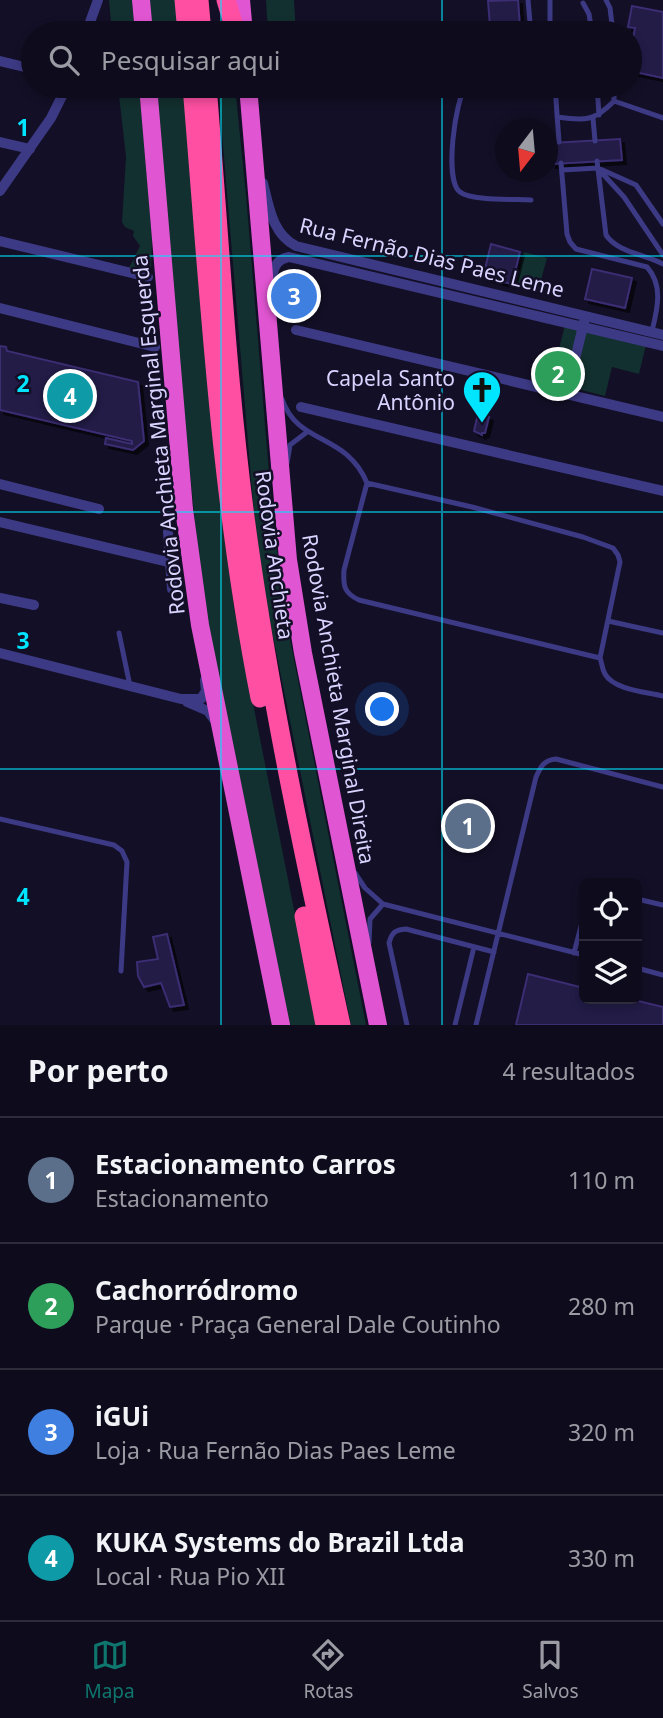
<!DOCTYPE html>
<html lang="pt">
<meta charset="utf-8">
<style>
:root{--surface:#0e0b1c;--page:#1c1929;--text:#f1f3f6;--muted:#9b9ba3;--line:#2e2b3b;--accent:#0f766e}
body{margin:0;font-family:"Noto Sans",sans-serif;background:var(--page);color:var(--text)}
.controls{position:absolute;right:21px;bottom:21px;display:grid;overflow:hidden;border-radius:10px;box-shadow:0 4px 10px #0003}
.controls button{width:63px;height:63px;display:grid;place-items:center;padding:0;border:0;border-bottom:2px solid var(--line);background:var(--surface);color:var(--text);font:35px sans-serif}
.compass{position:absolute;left:495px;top:119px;width:63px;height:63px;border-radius:50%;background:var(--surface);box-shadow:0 4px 10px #0003;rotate:196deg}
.you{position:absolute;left:383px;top:710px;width:24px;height:24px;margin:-18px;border:5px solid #fff;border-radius:50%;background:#1a73e8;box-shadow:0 0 0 10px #1a73e833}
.badge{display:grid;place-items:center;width:46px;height:46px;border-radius:50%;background:var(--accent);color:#fff;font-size:23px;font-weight:700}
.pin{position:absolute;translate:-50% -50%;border:4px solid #fff;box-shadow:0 2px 7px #0006}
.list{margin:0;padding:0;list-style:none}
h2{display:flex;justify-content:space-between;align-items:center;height:91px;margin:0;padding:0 28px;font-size:30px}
h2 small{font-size:23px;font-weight:400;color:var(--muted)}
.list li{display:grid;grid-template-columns:46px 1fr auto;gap:21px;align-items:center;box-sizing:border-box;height:126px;padding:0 28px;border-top:2px solid var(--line)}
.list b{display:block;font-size:26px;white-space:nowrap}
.list p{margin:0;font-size:23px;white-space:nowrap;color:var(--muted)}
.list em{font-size:23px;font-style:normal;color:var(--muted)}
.icon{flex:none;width:38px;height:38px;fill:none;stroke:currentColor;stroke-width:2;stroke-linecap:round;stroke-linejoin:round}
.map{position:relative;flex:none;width:663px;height:1025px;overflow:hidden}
.search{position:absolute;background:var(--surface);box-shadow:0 4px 10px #0003;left:21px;right:21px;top:21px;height:77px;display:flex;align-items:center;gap:18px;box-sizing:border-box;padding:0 24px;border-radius:38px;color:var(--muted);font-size:26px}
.sheet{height:595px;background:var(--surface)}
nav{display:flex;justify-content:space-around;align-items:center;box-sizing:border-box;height:98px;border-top:2px solid var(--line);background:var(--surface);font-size:19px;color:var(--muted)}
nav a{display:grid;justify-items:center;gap:4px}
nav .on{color:var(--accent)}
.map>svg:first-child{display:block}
.green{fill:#12302f}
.building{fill:#241b47;stroke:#3b2d73;stroke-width:2;filter:url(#shadow)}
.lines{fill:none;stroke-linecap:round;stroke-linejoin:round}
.service{stroke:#3d3a85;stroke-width:5}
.minor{stroke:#3d3a85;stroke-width:10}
.trunk{stroke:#e055d1;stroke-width:18}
.motorway{stroke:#ff4fa3;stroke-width:19}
.grid{fill:none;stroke:#00e5ff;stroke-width:2;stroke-opacity:0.55}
.labels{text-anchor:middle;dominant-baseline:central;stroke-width:5;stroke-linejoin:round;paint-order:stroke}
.street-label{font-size:21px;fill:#d9d4ff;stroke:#130f26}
.poi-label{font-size:21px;fill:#d9d4ff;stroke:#130f26;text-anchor:end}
.grid-label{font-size:23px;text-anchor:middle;font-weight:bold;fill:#00e5ff;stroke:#130f26;stroke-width:5;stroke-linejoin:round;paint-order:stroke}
</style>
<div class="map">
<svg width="663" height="1025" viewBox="0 0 663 1025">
<defs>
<filter id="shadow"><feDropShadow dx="4" dy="4" stdDeviation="0" flood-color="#0009"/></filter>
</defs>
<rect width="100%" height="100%" fill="#130f26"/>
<path class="green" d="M109,0H132L135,33H112Z
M149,0H177L179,33H152Z
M266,0H294L296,33H268Z
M118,86H139L152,238L151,273L129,268L140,246L133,236L134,231L125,227L122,222L126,157Z
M156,86H183L214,439L234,608L317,1025H288L202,593L180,372Z
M218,86H235L246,195L273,521L289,634L366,1025H351L267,606L255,525Z
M524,252L547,258L538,291L516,285Z
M565,325L646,345L639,374L612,367L605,396L542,380L547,358L556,360Z"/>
<path class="building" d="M518,0L520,28L525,27V33H485V27L490,26L488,1Z
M632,6L663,12V78L635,72L637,61L630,59V55L635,28L628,27Z
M620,139L622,160L552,164V143Z
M491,244L520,252L512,284L483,277Z
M592,269L632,278L625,308L585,299Z
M0,346L6,347L7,351L138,382L144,441L133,450L105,444L106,438L132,444V441L0,410Z
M478,414L489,417L485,433H482V435L474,431Z
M167,934L184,1005L170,1007L161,983L144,987L138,976L137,962L158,959L153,937Z
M528,974L584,988V999H630L663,1007V1025H516Z"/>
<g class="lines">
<path class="service" d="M528,0L531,33
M550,0V33
M606,0L610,8L613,33
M583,3L589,14L592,33
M466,86C455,100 444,181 460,192C471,201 515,199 531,200
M555,86L559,142
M597,86L599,115
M614,86V101
M557,117C585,121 595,121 614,101L663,118
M593,118L595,141
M597,161L606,235C618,253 645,254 663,264
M561,163L567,234L570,242L576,249L647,267C663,285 658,307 652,331
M562,170L598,168L636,185L663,224
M602,173L624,197L663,255
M282,399C298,446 346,432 367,483L344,570C343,586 344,593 359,600L600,658
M287,463L290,445L307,432
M367,483L472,507L583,537L613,548L618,555L620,562L600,658C602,663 602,669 605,674C614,690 647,692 663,696
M608,621L663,633
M119,633L130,686
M0,819L114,845L122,851L127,862L121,971
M355,873L365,888L383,904L584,955
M637,899L663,905
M369,943L370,919L383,904
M574,953L584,915
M637,968L663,975
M407,1025L389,943C392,932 395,930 406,929L494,952
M455,1025L474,947
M476,1025L536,777C541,766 544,760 556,759L663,787"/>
<path class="minor" d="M86,33L98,0
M0,61L33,69
M0,142L30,149
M263,183C269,206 272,234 296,246L663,335
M0,191L51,118L67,86
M0,241L148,277
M271,291C273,276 271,260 289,257L663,346
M0,308L155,347
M296,330L663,417
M567,392L584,322
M301,407L663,491
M0,484L99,509
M0,522L168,562
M168,532L172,589
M0,598L34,605
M0,653L181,699H201L206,691L205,680
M187,702L208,711L216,722"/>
<path class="trunk" d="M141,0L144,33
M241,0L244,33
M148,86L184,509L200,625L281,1025
M248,86L288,560L303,653L378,1025"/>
<path class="motorway" d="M184,0L187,33
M199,0L202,33
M226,0L236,33
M192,86C209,290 220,496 260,698
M207,86C220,239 227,393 249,546C272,707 306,866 341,1025
M304,916L325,1025"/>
</g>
<path class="grid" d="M221,0V33M442,0V33M221,86V1025M442,86V1025M0,256H663M0,512H663M0,769H663"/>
<defs>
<g id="church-pin" transform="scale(2.0125)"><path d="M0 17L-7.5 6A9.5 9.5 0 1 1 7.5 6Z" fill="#00e5ff" stroke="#130f26"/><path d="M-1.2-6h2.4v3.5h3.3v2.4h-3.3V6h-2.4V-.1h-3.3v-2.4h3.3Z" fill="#111"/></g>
</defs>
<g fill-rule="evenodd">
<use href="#church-pin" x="482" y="390"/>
</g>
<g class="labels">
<g class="street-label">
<text transform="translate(432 257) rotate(14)">Rua Fernão Dias Paes Leme</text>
<text transform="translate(158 435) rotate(-96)">Rodovia Anchieta Marginal Esquerda</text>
<text transform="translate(275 555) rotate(82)">Rodovia Anchieta</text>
<text transform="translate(339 699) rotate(80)">Rodovia Anchieta Marginal Direita</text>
</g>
<g class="poi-label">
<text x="455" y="378">Capela Santo<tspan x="455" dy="24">Antônio</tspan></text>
</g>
</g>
<g class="grid-label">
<text x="23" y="136">1</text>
<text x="23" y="392">2</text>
<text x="23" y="649">3</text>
<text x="23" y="905">4</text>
</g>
</svg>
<div class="controls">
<button><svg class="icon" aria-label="locate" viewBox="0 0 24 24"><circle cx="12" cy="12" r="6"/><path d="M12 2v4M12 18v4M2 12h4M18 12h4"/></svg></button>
<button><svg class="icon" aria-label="layers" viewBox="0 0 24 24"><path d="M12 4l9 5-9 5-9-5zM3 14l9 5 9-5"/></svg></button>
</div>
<svg class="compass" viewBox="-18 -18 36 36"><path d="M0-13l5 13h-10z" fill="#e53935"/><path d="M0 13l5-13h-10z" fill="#9b9ba3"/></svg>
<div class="you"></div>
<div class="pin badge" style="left:468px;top:826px;background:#5c6f8a">1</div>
<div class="pin badge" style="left:558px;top:374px;background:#2e9e5b">2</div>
<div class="pin badge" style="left:294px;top:296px;background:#3f7fe0">3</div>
<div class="pin badge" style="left:70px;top:396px;background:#0f9aa8">4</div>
<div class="search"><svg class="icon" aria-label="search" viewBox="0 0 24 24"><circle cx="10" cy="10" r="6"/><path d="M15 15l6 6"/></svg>Pesquisar aqui</div>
</div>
<section class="sheet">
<h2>Por perto<small>4 resultados</small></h2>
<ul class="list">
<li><span class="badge" style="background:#5c6f8a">1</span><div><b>Estacionamento Carros</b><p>Estacionamento</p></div><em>110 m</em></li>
<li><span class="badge" style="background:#2e9e5b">2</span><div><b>Cachorródromo</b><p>Parque · Praça General Dale Coutinho</p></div><em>280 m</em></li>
<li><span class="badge" style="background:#3f7fe0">3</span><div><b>iGUi</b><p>Loja · Rua Fernão Dias Paes Leme</p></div><em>320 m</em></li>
<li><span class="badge" style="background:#0f9aa8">4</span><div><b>KUKA Systems do Brazil Ltda</b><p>Local · Rua Pio XII</p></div><em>330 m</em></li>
</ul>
</section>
<nav>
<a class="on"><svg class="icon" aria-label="map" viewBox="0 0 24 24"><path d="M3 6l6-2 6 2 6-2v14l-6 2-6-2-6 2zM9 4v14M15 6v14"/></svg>Mapa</a>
<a><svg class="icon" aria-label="directions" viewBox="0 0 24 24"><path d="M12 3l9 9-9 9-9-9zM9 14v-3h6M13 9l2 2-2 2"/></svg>Rotas</a>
<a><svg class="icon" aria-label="saved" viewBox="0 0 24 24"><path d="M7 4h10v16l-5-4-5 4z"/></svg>Salvos</a>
</nav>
